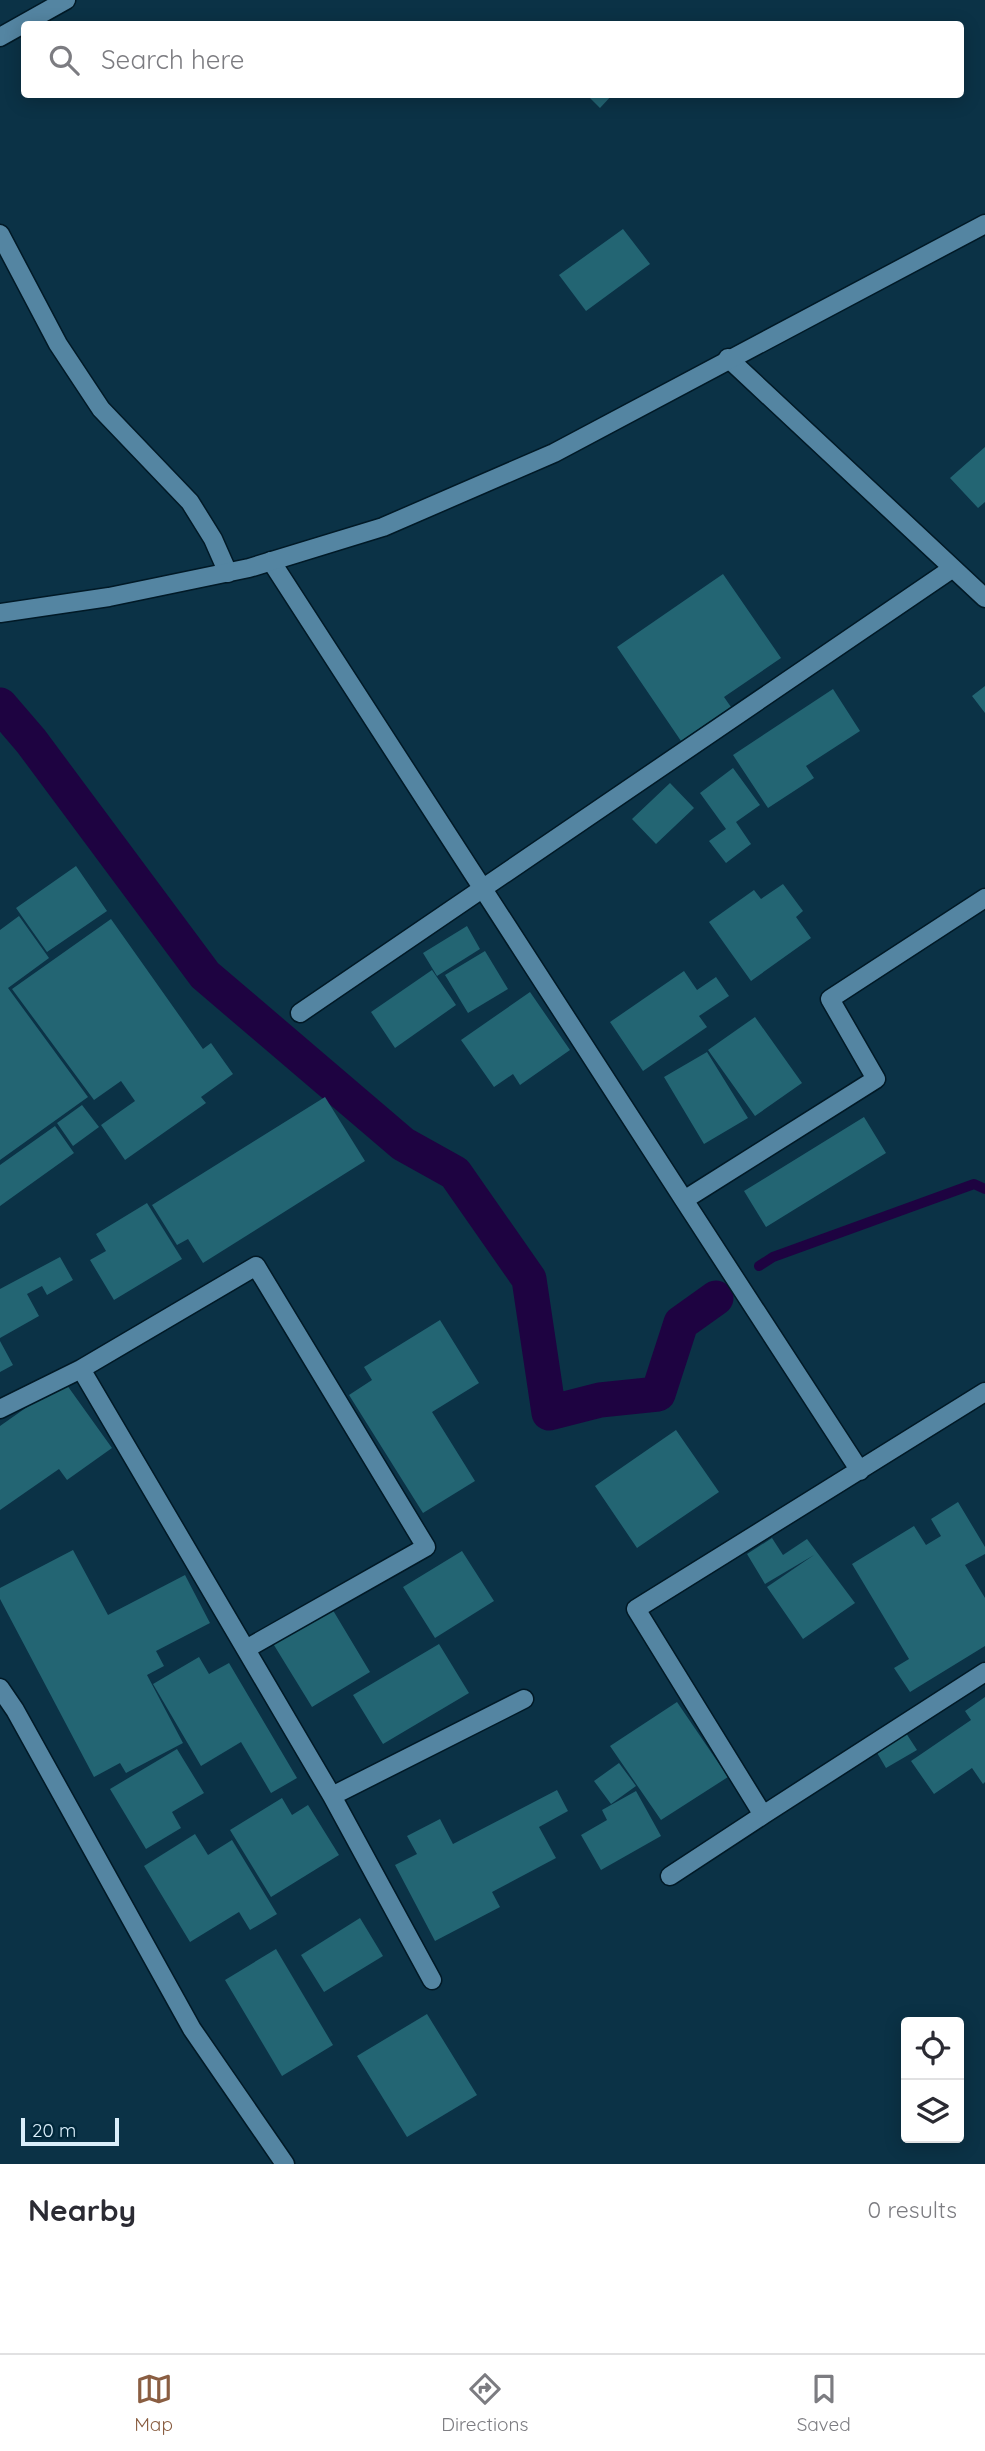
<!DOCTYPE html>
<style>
:root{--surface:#fff;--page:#f7f7f7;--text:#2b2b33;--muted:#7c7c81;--line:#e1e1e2;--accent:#8a5e42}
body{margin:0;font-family:Quicksand,sans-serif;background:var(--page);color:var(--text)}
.controls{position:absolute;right:21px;bottom:21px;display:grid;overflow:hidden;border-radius:7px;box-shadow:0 4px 18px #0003}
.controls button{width:63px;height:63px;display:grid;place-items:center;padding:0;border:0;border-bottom:2px solid var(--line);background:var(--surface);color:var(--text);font:35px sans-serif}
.scale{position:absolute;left:21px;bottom:18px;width:98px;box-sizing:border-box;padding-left:7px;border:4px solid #dbeffb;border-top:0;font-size:19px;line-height:24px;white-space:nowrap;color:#dbeffb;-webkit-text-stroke:5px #01283b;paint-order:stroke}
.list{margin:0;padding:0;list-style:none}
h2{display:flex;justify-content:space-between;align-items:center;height:91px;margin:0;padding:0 28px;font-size:30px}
h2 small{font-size:23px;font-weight:400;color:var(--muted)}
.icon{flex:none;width:38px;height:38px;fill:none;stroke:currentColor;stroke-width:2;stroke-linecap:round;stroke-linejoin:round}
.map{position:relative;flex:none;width:985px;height:2164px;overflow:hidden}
.search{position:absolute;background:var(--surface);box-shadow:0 4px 18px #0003;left:21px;right:21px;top:21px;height:77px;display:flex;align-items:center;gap:18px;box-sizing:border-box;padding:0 24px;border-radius:7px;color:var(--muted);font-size:26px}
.sheet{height:189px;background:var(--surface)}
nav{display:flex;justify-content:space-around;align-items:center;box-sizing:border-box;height:98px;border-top:2px solid var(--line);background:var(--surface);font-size:19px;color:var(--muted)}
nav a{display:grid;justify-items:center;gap:4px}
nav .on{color:var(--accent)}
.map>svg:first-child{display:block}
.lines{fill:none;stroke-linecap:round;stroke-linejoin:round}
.stream{stroke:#1e0341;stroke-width:10}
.canal{stroke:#1e0341;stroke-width:35}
.building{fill:#236573}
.minor-casing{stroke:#011926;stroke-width:21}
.secondary-casing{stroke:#011926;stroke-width:21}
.minor{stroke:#5485a2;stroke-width:18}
.secondary{stroke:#5485a2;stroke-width:18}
</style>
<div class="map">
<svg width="985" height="2164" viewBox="0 0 985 2164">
<rect width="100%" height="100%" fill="#0b3246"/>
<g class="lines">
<path class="stream" d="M759,1266L773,1257L974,1184L985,1189"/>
<path class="canal" d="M0,705L31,741L205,975L403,1144L455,1173L529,1279L549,1413L600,1400L658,1394L681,1323L716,1298"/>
</g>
<path class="building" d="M586,94H613L600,108Z
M623,229L650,264L586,311L559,275Z
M985,447V502L978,508L950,478Z
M723,574L781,658L724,697L731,707L681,741L617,647Z
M985,686V713L972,696Z
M833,689L860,731L806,766L814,778L768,808L733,755Z
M733,768L760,805L736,822L751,844L726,863L709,841L726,829L700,793Z
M670,783L694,808L656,844L632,819Z
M76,866L107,911L47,952L16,908Z
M783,884L803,911L796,917L811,938L751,981L709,922L754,890L761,899Z
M19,916L49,958L8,988L88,1097L0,1160V930Z
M111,919L203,1049L211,1043L233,1074L201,1097L206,1103L125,1160L101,1125L135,1101L121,1081L94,1100L12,989Z
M467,926L480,949L437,976L423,953Z
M485,951L508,989L468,1013L445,975Z
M432,970L456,1005L395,1048L371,1012Z
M684,971L697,990L716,977L729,996L699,1016L707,1027L643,1071L610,1022Z
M530,992L570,1050L520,1085L513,1074L494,1087L461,1040Z
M755,1017L802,1083L755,1116L708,1050Z
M707,1052L748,1118L704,1144L664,1077Z
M325,1097L365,1161L203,1263L188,1239L177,1245L152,1205Z
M82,1105L99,1127L73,1146L57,1123Z
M864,1117L886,1153L766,1227L744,1191Z
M55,1126L74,1153L0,1206V1165Z
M147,1203L182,1259L114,1300L90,1260L106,1251L96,1234Z
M60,1257L73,1280L47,1295L42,1286L27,1294L39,1316L0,1338V1289Z
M440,1320L479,1383L432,1412L475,1481L423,1513L349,1395L372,1380L364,1367Z
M0,1341L13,1365L0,1372Z
M64,1381L112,1448L67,1480L59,1469L0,1510V1426Z
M676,1430L719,1492L637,1548L595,1486Z
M958,1502L985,1547V1554L965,1565L985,1598V1646L910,1692L894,1668L909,1659L852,1564L914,1526L926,1545L941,1536L931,1519Z
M772,1538L783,1555L807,1539L855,1603L803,1639L767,1587L814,1555L765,1584L747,1554Z
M73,1550L108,1615L185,1575L210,1623L156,1651L164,1666L147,1675L183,1743L126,1773L120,1763L94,1777L0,1599V1588Z
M462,1551L494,1601L435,1638L403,1587Z
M328,1602L370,1672L312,1707L269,1637Z
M439,1644L469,1693L383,1744L353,1695Z
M199,1657L209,1674L229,1663L297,1778L271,1793L241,1742L201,1766L153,1684Z
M985,1697V1782L983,1784L972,1768L934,1794L911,1761L971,1720L965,1711Z
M677,1702L728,1777L661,1820L610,1746Z
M906,1733L917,1750L886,1768L876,1751Z
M177,1749L204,1793L172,1812L181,1828L146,1849L110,1789Z
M619,1763L636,1786L611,1804L594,1781Z
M557,1790L568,1811L539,1827L556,1858L492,1892L500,1907L435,1941L395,1865L417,1854L407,1836L440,1819L453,1844Z
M636,1791L661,1836L601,1870L581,1835L607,1820L602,1810Z
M282,1798L292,1815L308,1805L339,1855L271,1897L230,1830Z
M195,1834L208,1855L232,1840L277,1914L250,1930L239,1912L190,1942L144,1866Z
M360,1918L383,1956L324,1992L301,1955Z
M276,1949L333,2045L282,2076L225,1980Z
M427,2014L477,2095L407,2137L357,2056Z"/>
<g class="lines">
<g class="minor-casing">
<path id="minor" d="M0,37L66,0
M0,234L58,344L101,409L190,502L213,539L228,573
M728,358L985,598
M271,561L684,1200L876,1079L830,999L985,898
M300,1013L953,568
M684,1200L860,1471
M81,1369L256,1266L426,1547L246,1649
M985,1392L636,1609L763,1815L985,1672
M0,1409L81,1369L332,1796L432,1980
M0,1688L15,1710L192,2029L285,2164
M332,1796L524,1699
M670,1876L763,1815"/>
</g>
<g class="secondary-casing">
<path id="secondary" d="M0,613L109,597L249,568L383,527L554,453L985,224"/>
</g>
<use href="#minor" class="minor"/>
<use href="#secondary" class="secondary"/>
</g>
</svg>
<div class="controls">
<button><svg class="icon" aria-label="locate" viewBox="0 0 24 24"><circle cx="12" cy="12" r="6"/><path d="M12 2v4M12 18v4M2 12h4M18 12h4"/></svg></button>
<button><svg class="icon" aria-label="layers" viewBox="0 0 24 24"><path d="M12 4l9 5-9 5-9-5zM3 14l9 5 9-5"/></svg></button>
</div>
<div class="scale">20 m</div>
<div class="search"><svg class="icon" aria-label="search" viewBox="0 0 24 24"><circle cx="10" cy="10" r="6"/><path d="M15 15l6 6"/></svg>Search here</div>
</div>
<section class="sheet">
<h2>Nearby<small>0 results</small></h2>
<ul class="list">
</ul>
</section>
<nav>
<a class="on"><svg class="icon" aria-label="map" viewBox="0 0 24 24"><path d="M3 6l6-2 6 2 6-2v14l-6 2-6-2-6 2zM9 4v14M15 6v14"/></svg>Map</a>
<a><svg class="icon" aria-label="directions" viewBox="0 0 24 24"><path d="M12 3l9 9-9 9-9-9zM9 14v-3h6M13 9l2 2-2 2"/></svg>Directions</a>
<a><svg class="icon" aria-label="saved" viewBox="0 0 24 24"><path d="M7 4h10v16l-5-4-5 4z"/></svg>Saved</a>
</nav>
